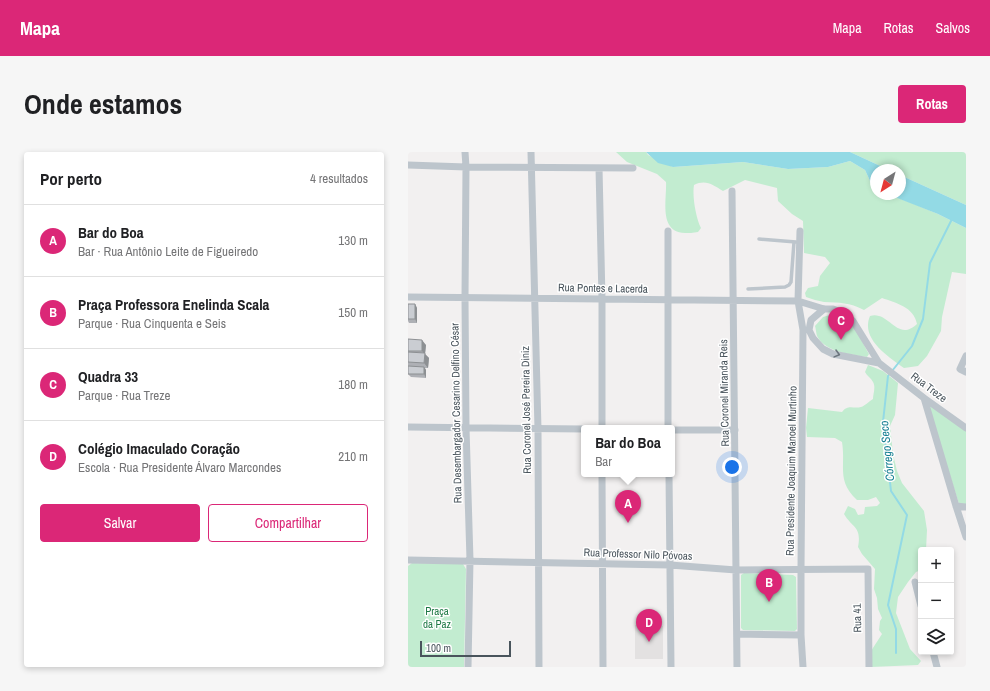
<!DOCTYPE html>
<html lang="pt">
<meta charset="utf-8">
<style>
:root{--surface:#fff;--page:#f6f6f6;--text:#202124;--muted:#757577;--line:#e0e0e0;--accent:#db2777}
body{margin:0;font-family:"Archivo Narrow",sans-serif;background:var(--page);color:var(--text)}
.controls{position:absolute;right:12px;bottom:12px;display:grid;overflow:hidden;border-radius:4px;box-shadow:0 2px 6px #0003}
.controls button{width:36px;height:36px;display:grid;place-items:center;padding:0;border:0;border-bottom:1px solid var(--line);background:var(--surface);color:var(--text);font:20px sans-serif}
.compass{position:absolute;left:462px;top:12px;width:36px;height:36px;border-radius:50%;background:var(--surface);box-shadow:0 2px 6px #0003;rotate:216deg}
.scale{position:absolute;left:12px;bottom:10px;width:91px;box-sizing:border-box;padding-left:4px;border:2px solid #49545c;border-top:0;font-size:11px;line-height:14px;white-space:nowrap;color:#49545c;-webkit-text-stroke:3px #fff;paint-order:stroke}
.you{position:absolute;left:324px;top:315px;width:14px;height:14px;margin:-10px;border:3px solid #fff;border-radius:50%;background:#1a73e8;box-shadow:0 0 0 6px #1a73e833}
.badge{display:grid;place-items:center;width:26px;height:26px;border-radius:50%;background:var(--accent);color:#fff;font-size:13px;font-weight:700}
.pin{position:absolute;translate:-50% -33px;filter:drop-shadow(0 1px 2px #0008)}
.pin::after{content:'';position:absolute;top:21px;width:14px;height:12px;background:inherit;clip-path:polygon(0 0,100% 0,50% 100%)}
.popup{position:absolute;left:173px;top:273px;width:94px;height:52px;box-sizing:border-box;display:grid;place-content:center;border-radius:4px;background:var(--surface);filter:drop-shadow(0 1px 3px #0005);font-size:13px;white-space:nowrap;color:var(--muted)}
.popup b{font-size:15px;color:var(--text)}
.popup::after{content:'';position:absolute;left:50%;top:100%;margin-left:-8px;border:8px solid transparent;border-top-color:var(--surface)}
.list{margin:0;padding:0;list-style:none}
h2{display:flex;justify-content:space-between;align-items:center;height:52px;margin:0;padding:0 16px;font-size:17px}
h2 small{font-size:13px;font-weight:400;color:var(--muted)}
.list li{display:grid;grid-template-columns:26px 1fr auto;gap:12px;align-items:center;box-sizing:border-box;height:72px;padding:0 16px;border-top:1px solid var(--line)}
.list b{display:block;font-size:15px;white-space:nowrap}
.list p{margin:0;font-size:13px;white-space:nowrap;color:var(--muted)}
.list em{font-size:13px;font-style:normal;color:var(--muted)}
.actions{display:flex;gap:8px;padding:12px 16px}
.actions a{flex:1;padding:9px 0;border:1px solid var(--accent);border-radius:4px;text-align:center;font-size:14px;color:var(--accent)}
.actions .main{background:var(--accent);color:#fff}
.icon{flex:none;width:22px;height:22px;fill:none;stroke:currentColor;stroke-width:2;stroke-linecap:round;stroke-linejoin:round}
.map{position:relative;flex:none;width:558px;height:515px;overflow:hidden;border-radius:4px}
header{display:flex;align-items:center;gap:24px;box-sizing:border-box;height:56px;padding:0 20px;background:var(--accent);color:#fff}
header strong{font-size:19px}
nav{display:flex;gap:22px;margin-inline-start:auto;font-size:14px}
.intro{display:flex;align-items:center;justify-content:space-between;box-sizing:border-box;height:96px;padding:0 24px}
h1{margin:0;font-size:28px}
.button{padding:10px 18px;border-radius:4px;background:var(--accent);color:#fff;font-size:14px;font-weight:700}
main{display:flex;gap:24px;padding:0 24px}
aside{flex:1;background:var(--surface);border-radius:4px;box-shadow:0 2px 6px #0003}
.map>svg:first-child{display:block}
.education{fill:#e3e1e1}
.green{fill:#c2ecd0}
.water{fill:#93dae5}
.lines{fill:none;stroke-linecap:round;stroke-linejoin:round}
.stream{stroke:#93dae5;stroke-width:2}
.service{stroke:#bdc5cc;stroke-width:3.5}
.minor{stroke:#bdc5cc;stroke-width:7}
.wall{fill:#aeb0b5}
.shaded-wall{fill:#8d9093}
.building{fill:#cacdd2;stroke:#8d9093}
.oneway{stroke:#6c767e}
.labels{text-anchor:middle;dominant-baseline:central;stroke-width:3;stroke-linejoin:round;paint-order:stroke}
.street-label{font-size:11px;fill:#49545c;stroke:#fff}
.park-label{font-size:11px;fill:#1f7946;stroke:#fff}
.water-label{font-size:12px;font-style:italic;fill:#178193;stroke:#fff}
</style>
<header>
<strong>Mapa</strong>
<nav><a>Mapa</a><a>Rotas</a><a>Salvos</a></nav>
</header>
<div class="intro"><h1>Onde estamos</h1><a class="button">Rotas</a></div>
<main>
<aside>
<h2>Por perto<small>4 resultados</small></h2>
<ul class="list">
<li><span class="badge">A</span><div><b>Bar do Boa</b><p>Bar · Rua Antônio Leite de Figueiredo</p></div><em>130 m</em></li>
<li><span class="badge">B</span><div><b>Praça Professora Enelinda Scala</b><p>Parque · Rua Cinquenta e Seis</p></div><em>150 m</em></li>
<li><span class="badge">C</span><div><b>Quadra 33</b><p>Parque · Rua Treze</p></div><em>180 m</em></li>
<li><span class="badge">D</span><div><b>Colégio Imaculado Coração</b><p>Escola · Rua Presidente Álvaro Marcondes</p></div><em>210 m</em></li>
</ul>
<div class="actions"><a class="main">Salvar</a><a>Compartilhar</a></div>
</aside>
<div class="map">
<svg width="558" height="515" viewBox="0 0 558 515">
<rect width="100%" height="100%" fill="#f2f0f0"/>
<path class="education" d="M227,473L255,474V507H227Z"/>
<path class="green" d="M208,0H238L240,3L265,15L335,10L380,17L420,15L442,9L457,18L463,31L468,34V42H479L501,50L530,62L558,76V122L544,120L534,165L533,179L519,204L510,214L496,216C481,205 452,187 462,164C481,158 489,191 509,172C506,155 488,151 474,146L456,158C441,150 432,151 416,150C410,149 404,147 398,145L397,141L400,136L410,134L412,124L422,111L417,105L396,101L395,69L384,62L370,49L369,36L337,28L315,39C305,33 298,27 286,33C284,44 288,66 293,76L290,80C285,81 281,81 277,81C250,80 259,47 258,30L249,22L219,10Z
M442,0H558V53L492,23V18H481Z
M422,163C447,168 449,181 461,202L459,205C443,202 418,201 409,184C408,181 408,177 407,174L415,165Z
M460,213L475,219L490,231L487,263L482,274L485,302L489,319L494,331L516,359L519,378L518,398H513V418L508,420L500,430L490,445L488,461L502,497L513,509L510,513L463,515V499L474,482L471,478L472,469L474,466L470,457L469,446L466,437L467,417L454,402L450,395C454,374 444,376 436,362L440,354L447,357L450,363L456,362L457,355L469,354L472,351L468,345L460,348H449C428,328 438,315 434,290L427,286L399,285L398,276L400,256L434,260C440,252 445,257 453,255C457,254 461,249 465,247C465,242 468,235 465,230C463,226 459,224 457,220Z
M522,252L558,278V352H551L521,257Z
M4,411L55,412L58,417L56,515H0V414Z
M336,421L385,423L388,425L389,477L387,479L335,478L333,476V423Z"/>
<path class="water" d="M238,0H442L481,18H468V34L463,31L457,18L442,9L420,15L380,17L335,10L265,15L250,11Z
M492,23L558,53V76L530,62L479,42H492Z"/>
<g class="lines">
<path class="stream" d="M488,501V477L480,453L499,363L483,339L475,270L480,224L504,194L515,167L522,111L544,67"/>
<path class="service" d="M351,87L388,90
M340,137L377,135L381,133L383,130L386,90"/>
<path class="minor" d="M57,0L58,15L57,146L58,276L62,408L60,515
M123,0L130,277L131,515
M0,13L58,15L225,16
M191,16L194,147V276
M324,39L329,515
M260,79V276
M392,79L390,149L395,178L393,417V483L395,515
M0,145L390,149L416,157H425L435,161L445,169L471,211
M401,178L405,186L415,197L425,202L471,211L516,246L558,276
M401,178L403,168L416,157
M558,204L552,217L558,220
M516,246L548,354L558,385
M0,275L176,277
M264,278H327
M194,322L195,515
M261,322L263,515
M548,354L558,355
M0,408L262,413L328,418L460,417L461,515
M507,430L513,454
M329,482L393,483
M525,500L529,515"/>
</g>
<path class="wall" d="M0,152H7L9,156V171H1L0,169Z
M0,187L18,193L17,202L21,206L20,216H17L18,218V226L3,225L0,222Z"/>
<path class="shaded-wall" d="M7,152L9,156V171L7,167Z
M14,188L18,193L17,202L21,206L20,216L16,211L17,204L14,199Z
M16,215L18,218V226L16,222Z"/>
<path class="building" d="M0,152H7V167H0Z
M0,187L14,188V199H0Z
M0,200L17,201L16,211L0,210Z
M0,214L16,215V222H0Z"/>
<defs><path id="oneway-chevron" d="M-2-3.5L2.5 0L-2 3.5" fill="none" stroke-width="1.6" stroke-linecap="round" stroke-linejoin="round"/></defs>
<use class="oneway" href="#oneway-chevron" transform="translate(429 202) rotate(15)"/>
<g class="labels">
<g class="street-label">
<text transform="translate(195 136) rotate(1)">Rua Pontes e Lacerda</text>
<text transform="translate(521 235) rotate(37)">Rua Treze</text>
<text transform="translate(316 241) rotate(-91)">Rua Coronel Miranda Reis</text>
<text transform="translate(118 258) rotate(-91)">Rua Coronel José Pereira Diniz</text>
<text transform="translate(48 261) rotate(-91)">Rua Desembargador Cesarino Delfino César</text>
<text transform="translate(383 319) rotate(-89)">Rua Presidente Joaquim Manoel Murtinho</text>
<text transform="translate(230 402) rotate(2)">Rua Professor Nilo Póvoas</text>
<text transform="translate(449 466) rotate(-91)">Rua 41</text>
</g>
<g class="park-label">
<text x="29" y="459">Praça<tspan x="29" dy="13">da Paz</tspan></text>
</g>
<g class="water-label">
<text transform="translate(479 299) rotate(-96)">Córrego Seco</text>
</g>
</g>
</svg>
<div class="controls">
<button>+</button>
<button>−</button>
<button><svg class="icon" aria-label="layers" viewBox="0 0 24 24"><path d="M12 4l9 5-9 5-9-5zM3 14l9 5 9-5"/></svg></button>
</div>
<svg class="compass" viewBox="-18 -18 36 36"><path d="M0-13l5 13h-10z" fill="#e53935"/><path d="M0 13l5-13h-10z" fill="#757577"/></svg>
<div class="scale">100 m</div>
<div class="you"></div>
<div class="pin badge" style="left:220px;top:371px">A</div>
<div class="popup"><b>Bar do Boa</b>Bar</div>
<div class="pin badge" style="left:361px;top:450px">B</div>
<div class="pin badge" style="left:433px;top:188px">C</div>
<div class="pin badge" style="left:241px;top:490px">D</div>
</div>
</main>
